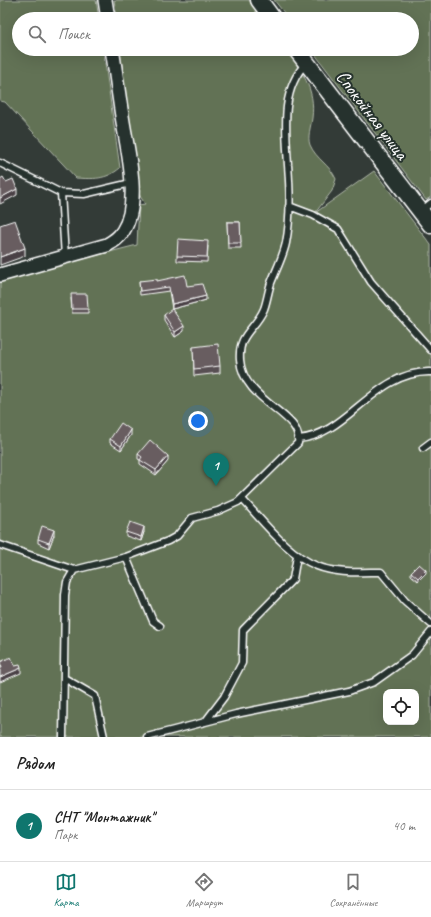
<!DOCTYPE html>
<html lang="ru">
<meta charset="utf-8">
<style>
:root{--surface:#fff;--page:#f2f2f2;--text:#222;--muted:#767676;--line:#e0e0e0;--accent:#0f766e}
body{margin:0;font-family:Caveat,sans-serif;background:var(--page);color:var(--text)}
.controls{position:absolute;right:12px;bottom:12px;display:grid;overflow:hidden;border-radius:8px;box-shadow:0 4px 16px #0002}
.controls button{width:36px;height:36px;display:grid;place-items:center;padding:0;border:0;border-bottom:1px solid var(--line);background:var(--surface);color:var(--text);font:20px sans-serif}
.you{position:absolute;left:198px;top:421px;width:14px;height:14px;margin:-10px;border:3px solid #fff;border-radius:50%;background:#1a73e8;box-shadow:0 0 0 6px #1a73e833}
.badge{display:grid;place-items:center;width:26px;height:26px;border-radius:50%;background:var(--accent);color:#fff;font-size:13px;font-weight:700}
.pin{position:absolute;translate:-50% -33px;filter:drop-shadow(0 1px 2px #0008)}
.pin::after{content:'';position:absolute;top:21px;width:14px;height:12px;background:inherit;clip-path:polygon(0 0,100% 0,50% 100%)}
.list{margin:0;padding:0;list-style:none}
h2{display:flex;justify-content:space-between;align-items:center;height:52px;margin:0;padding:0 16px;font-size:17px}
h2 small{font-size:13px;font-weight:400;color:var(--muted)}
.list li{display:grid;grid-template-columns:26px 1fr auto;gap:12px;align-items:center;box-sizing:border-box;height:72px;padding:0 16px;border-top:1px solid var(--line)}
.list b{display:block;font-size:15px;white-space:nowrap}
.list p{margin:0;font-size:13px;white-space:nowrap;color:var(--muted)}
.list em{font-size:13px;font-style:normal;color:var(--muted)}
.icon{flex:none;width:22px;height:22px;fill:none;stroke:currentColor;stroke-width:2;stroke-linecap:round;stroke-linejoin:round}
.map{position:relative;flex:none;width:431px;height:737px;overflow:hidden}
.search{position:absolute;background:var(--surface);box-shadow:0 4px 16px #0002;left:12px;right:12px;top:12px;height:44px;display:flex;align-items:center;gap:10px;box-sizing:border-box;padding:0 14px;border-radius:22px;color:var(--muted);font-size:15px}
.sheet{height:124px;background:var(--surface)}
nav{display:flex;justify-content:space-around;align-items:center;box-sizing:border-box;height:56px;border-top:1px solid var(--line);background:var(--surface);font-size:11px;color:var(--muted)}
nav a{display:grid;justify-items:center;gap:2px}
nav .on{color:var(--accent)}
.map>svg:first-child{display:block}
.green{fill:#627254;stroke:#b0b8aa;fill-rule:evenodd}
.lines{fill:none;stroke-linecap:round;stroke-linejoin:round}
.service-casing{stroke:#fff;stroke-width:9}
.minor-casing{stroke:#fff;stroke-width:16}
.tertiary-casing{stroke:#fff;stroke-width:19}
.service{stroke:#26332d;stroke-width:6}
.minor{stroke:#26332d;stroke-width:13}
.tertiary{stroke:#26332d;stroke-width:16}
.wall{fill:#595053;stroke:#fff}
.shaded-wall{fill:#484144;stroke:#fff}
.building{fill:#675d61;stroke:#fff}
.labels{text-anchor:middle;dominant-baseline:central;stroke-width:4;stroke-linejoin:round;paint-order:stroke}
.street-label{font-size:19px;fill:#fff;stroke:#26332d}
</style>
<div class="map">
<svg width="431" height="737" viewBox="0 0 431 737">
<rect width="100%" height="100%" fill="#333b37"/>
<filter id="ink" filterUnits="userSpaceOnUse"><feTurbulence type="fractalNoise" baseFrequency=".025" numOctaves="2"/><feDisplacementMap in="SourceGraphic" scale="8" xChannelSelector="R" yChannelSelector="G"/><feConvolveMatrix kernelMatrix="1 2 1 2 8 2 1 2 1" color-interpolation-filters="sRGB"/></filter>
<g filter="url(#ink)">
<path class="green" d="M0,0H96L99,19H19V49H103L120,168C106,180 93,179 76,178L5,102L0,101Z
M114,0H249L263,19H117Z
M274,0H431V197L426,200L311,49H412V19H289Z
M120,49H285C301,71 316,88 312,118C311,126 307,137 310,145C316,159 330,165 336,179L332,191L315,213L374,171L431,245V737H0V280L137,245L139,205L145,204L140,196L138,189ZM386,692H416V722H386Z"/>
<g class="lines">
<g class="service-casing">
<path id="service" d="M0,163L61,193L84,194L131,183
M61,193L65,257
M289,206L313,215L338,229L371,282L431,350
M421,211L431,203
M298,439C347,436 375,370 431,372
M423,448L431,442
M242,499C263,521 288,555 317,566C337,574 360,572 381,572L405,601L431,624
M0,545L74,570
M126,557L153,621L160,626
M64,678L95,696L104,737
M205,722L224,697L242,663L243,630L293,579L297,556
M63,737L65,595L67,582L74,570L126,557L168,541L177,536L192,518L218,511L238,502L298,443C304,414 243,402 240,360C238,333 255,330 264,309C267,301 268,292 271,283C276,270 283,257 286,243C291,218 290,190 288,165C286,130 280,91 306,63
M147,737L236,714L349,691L374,682L412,655L431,632"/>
</g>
<g class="minor-casing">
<path id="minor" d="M105,0L108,19
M0,275L107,245C114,241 119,238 123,231C141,203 128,153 123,122C119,98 116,73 112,49"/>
</g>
<g class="tertiary-casing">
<path id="tertiary" d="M259,0L273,19
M296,49L431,225"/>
</g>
<use href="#service" class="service"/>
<use href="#minor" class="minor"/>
<use href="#tertiary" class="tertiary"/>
</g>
<path class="wall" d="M227,222H240L241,248H228Z
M208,246L207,262L177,261V256Z
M139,281L187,286L206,300L172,309L169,291L140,295Z
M71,298L88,309V313H72Z
M164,315L184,331L175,337L164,320Z
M193,347L220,366V373L194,376Z
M131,435L121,450L110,443V439Z
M138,454L168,461L156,475L140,464V460L138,459Z
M126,532H144L141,541L126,536Z
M54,535L49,548L38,543V539Z
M411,572L426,573L418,581L411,575Z"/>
<path class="shaded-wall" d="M17,189V195L0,204V198Z
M25,248V256L0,265V257Z
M206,296V300L172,309V304Z
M184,326V331L175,337V332Z
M131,430V435L121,450V446Z
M168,456V461L156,475V470Z
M144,527V532L141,541V537Z
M54,530V535L49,548V543Z
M426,570V573L418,581V578Z
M21,668V673L0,682V677Z"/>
<path class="building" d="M3,177L6,182L13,179L17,189L0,198V179Z
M15,220L25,248L0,257V225Z
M227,222H240L241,243H228Z
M178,239L208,241L207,257L177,256Z
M185,275L187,286L202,284L206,296L172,304L169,287L140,291L139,281L157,279V281Z
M71,294H87L88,309H72Z
M172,309L184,326L175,332L164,315Z
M218,344L220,366L194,369L193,347Z
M121,423L131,430L121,446L110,439Z
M150,440L168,456L156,470L140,460L142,457L138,454Z
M130,522L144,527L141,537L126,532Z
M42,526L54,530L49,543L38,539Z
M419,564L426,570L418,578L411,572Z
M11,657L15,666L20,665L21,668L0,677V668H2L0,662Z"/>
</g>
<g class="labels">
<g class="street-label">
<text transform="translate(372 115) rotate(53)">Спокойная улица</text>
</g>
</g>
</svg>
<div class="controls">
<button><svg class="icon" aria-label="locate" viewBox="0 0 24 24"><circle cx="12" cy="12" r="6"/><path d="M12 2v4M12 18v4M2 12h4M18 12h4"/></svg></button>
</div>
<div class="you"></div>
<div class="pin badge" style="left:216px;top:486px">1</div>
<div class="search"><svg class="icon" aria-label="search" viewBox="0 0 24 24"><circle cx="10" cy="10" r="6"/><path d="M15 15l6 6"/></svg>Поиск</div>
</div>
<section class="sheet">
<h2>Рядом<small></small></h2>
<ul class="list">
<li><span class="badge">1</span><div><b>СНТ &quot;Монтажник&quot;</b><p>Парк</p></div><em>40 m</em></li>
</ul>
</section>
<nav>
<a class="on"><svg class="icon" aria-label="map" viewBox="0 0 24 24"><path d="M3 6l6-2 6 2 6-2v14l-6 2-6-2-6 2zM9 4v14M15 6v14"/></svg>Карта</a>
<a><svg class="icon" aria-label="directions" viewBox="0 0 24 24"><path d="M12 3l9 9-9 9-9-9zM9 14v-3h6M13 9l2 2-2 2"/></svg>Маршрут</a>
<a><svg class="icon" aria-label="saved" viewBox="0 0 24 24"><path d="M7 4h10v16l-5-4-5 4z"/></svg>Сохранённые</a>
</nav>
